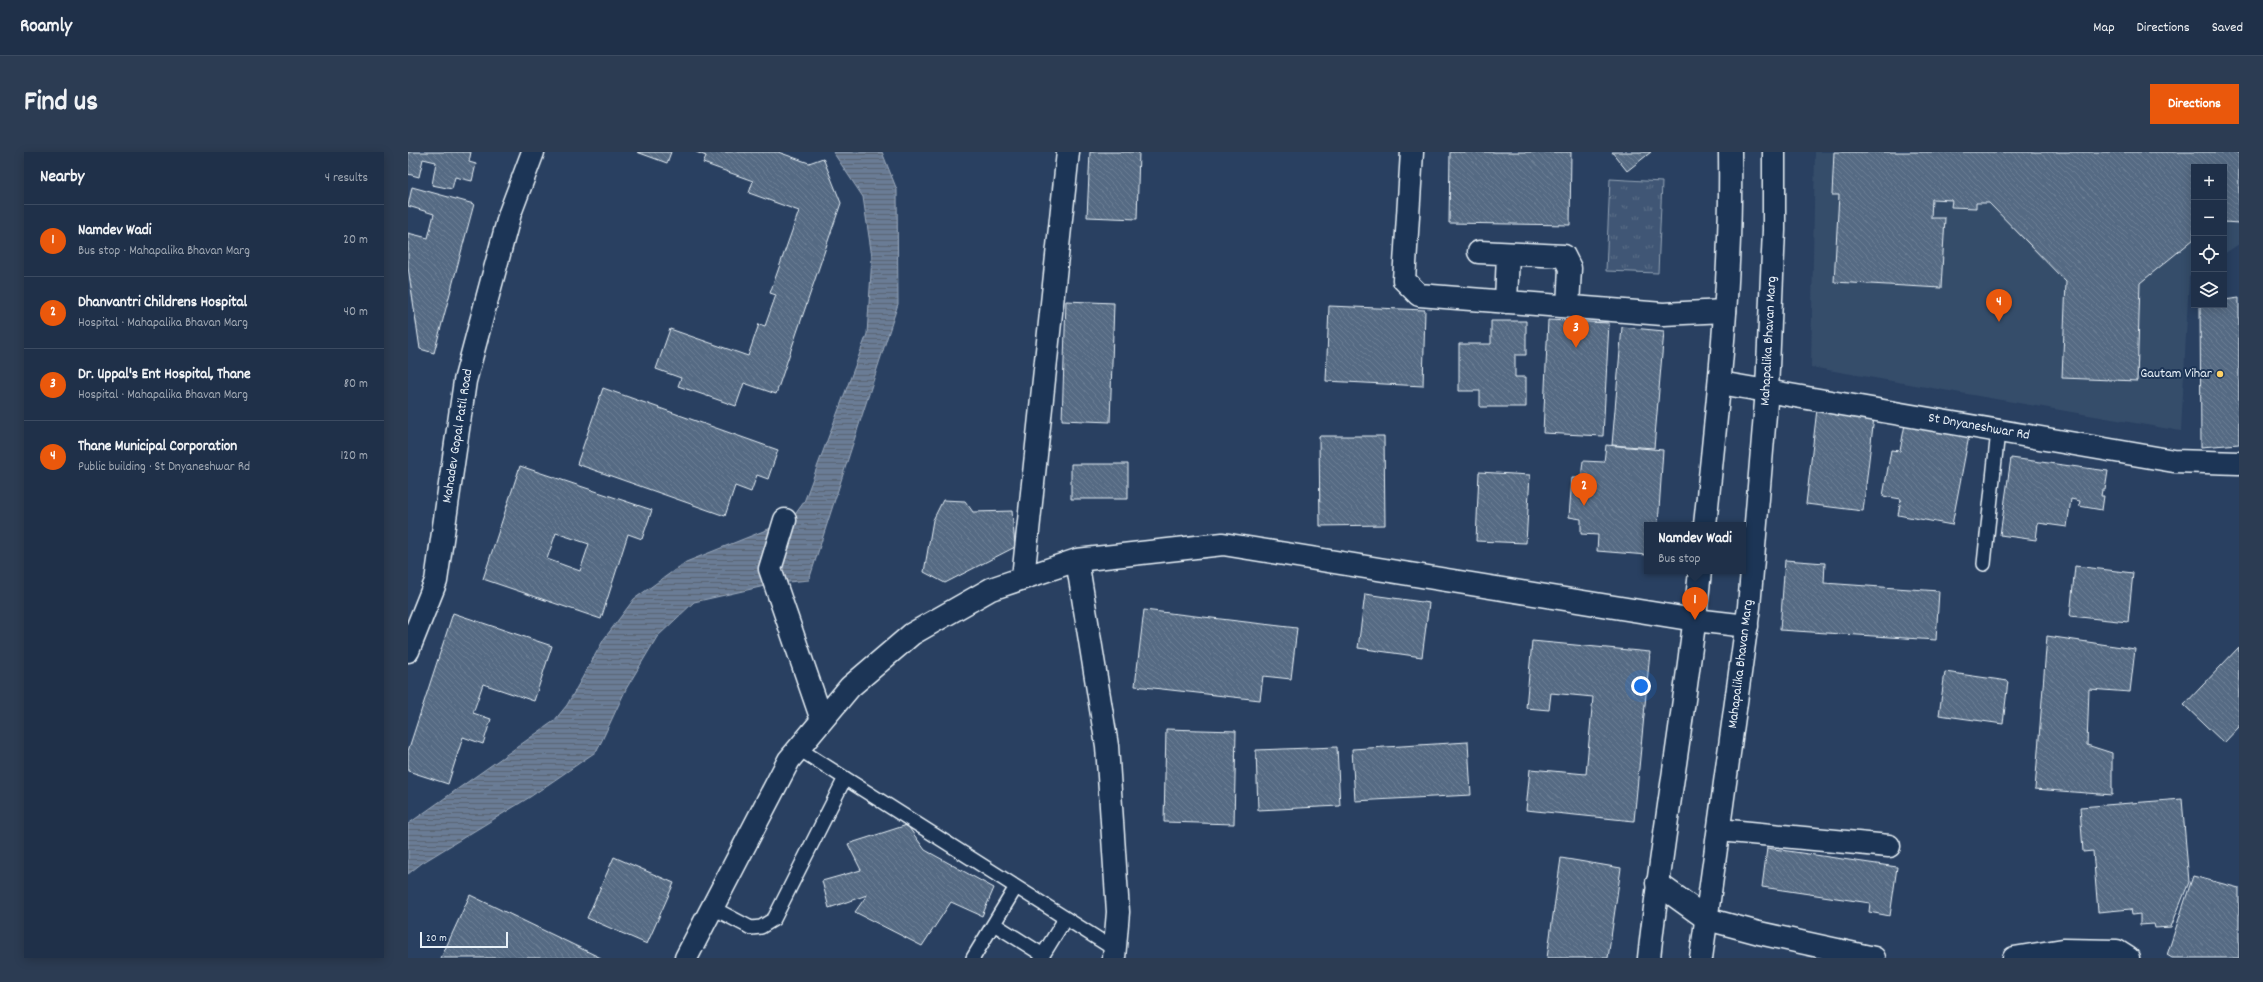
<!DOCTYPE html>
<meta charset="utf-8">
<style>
:root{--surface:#1f3049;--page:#2c3c53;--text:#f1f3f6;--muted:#a1a9b4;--line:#3c4b61;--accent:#ea580c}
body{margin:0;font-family:Dekko,sans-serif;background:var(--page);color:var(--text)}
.controls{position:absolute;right:12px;top:12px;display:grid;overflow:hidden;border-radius:0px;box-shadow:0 2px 10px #0003}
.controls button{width:36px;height:36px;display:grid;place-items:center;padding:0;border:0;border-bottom:1px solid var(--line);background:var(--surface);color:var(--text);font:20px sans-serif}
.scale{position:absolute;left:12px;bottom:10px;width:88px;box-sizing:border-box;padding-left:4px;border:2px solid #e8f1f8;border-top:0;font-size:11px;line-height:14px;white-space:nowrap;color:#e8f1f8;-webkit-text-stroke:3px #1d3557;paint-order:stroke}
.you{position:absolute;left:1233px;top:534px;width:14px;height:14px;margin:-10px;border:3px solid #fff;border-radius:50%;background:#1a73e8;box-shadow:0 0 0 6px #1a73e833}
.badge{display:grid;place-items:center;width:26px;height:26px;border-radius:50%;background:var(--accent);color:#fff;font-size:13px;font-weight:700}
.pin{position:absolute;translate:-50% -33px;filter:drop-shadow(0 1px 2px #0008)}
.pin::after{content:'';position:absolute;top:21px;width:14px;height:12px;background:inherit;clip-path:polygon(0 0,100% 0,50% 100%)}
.popup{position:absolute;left:1236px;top:370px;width:102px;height:52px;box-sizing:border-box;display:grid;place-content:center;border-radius:0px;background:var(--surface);filter:drop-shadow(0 1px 3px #0005);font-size:13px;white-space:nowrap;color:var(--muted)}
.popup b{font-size:15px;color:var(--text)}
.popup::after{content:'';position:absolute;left:50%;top:100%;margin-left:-8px;border:8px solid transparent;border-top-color:var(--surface)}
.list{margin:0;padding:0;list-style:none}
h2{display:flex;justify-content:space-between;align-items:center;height:52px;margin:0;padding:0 16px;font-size:17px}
h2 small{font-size:13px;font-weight:400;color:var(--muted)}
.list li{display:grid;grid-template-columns:26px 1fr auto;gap:12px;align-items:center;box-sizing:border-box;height:72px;padding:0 16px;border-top:1px solid var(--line)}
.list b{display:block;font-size:15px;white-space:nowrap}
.list p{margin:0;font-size:13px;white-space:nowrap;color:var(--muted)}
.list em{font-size:13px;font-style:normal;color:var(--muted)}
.icon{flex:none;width:22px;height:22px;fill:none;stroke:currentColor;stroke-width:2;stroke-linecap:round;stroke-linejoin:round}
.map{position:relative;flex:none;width:1831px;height:806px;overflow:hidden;border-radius:0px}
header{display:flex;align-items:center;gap:24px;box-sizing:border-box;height:56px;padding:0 20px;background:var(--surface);border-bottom:1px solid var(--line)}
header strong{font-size:19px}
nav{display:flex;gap:22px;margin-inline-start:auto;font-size:14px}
.intro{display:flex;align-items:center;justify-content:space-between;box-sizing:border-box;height:96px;padding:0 24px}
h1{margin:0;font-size:28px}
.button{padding:10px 18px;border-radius:0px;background:var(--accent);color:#fff;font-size:14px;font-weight:700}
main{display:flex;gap:24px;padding:0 24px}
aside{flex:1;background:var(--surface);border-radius:0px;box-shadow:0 2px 10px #0003}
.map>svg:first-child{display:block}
.built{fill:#364d6b}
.grass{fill:url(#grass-tufts);stroke:#94a4b6}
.water{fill:url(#water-rules);stroke:#9dabbd}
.building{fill:url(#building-back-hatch);stroke:#e8f1f8;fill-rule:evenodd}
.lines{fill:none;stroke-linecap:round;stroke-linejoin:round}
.service-casing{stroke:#e8f1f8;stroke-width:16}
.minor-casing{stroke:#e8f1f8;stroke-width:25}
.secondary-casing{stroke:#e8f1f8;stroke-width:25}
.service{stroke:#1d3557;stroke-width:13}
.minor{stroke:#1d3557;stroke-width:22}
.secondary{stroke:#1d3557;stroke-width:22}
.poi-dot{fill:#ffd166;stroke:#1d3557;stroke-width:1.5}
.labels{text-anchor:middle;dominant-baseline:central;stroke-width:4;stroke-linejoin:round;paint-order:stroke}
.street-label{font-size:14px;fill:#e8f1f8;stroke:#1d3557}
.poi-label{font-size:14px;fill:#e8f1f8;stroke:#1d3557;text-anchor:end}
</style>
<header>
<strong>Roamly</strong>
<nav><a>Map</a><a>Directions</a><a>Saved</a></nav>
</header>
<div class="intro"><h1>Find us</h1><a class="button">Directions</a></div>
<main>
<aside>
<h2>Nearby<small>4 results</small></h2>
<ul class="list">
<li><span class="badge">1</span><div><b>Namdev Wadi</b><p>Bus stop · Mahapalika Bhavan Marg</p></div><em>20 m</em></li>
<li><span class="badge">2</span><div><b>Dhanvantri Childrens Hospital</b><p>Hospital · Mahapalika Bhavan Marg</p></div><em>40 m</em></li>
<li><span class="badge">3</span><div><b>Dr. Uppal's Ent Hospital, Thane</b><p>Hospital · Mahapalika Bhavan Marg</p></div><em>80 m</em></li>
<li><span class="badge">4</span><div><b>Thane Municipal Corporation</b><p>Public building · St Dnyaneshwar Rd</p></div><em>120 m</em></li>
</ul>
</aside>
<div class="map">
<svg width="1831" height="806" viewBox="0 0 1831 806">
<defs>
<pattern id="grass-tufts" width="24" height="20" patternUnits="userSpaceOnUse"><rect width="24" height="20" fill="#415774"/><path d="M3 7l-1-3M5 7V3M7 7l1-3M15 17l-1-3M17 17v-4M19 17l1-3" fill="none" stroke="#5c7089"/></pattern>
<pattern id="water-rules" width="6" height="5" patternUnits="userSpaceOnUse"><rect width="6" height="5" fill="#6b7c95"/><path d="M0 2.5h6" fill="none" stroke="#5a6573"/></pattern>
<pattern id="building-back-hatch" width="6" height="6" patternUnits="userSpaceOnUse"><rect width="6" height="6" fill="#556a83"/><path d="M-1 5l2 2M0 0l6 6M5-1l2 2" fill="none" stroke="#6d8095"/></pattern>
</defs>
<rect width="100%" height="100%" fill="#294061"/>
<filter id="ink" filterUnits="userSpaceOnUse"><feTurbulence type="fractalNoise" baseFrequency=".025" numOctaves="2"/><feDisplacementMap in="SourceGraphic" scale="8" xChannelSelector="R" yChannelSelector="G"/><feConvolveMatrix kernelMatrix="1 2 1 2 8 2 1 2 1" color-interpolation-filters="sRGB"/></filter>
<g filter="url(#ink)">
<path class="built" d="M1407,0H1831V92L1816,102V15H1786V122L1781,125L1773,279L1403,215Z"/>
<path class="grass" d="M1202,27L1254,30L1250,121L1198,119Z"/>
<path class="water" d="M425,0H474L489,38L490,152L401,428L370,431L286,450L249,485L218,537L189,599L122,645L14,711L0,722V672L146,569L159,553L196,487L226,447L278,410L383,368L396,350L459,182L464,105L455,45Z"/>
<path class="building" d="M0,0H63L61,10L68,12L64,29L47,25L44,37L24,33L28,10L15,7L11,25L0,22Z
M229,0H263L259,11Z
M288,0H370L401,11L415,6L433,51L368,242L336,231L328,254L270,234L273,226L248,217L262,177L340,204L351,172L357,174L368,143L362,141L391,59L341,41L345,29L295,11L298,4Z
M682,0H731L729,67L679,65Z
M1042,0H1163L1162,73L1041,71Z
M1204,0H1243L1219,19Z
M1426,0H1831V71L1816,70V15H1786V87L1732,131L1729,229L1654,226L1658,130L1581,51H1568V56L1543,55L1544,48L1524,47L1523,66H1537L1533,136L1426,130L1431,43H1424Z
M4,35L66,52L26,201L12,197L0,115V81L20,86L26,62L0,54Z
M1831,146V292L1793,295L1792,153H1816V148Z
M658,149L706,151L702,270L654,268Z
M921,154L1017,158L1015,234L918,229Z
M1140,168L1201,171L1195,284L1135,281Z
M1083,169H1118V203H1107V225H1118V255H1072V239H1051V192H1083Z
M1214,175L1256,179L1246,296L1204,293Z
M195,236L370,298L360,327L349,323L343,340L327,334L317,364L169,312Z
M1409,257L1466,265L1455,359L1398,352Z
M1497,272L1561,284L1544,373L1490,363L1493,347L1475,344L1483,298L1492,299Z
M911,284H976L977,373L912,374Z
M1198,293L1255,298L1250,373H1239V403L1189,399L1190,383L1173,382V367L1161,365L1164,326H1173L1175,309L1196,310Z
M1603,306L1700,319L1697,338H1694L1693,344H1696L1694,358L1671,354L1672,349L1663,347L1659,375L1630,371L1628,388L1592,383Z
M663,312H720V347H663Z
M112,314L244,358L234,387L220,382L193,467L75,427ZM148,381L181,392L172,419L139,407Z
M1071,320L1122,323L1118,391L1068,389Z
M535,348L557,349L565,360L604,359L607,395L537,431L516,420L525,368Z
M1377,408L1417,411L1416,431L1531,439L1528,488L1372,478Z
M1667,414L1725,421L1720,470L1662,464Z
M957,442L1021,451L1014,505L950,496Z
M736,458L889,476L883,527L855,524L852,548L727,534Z
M45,461L144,494L126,549L75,532L65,561L83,567L75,592L55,585L40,632L0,619V599Z
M1639,484L1727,497L1722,540L1681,537L1679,593L1704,601V643L1627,637Z
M1124,489L1242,500L1226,669L1118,658L1122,617L1178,622L1185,545L1143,541L1141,558L1118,556Z
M1831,495V575L1816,591L1776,553Z
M1537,520L1600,529L1595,572L1531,563Z
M758,577L828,579L826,672L756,670Z
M1060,590L1063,643L947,649L944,597Z
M929,595L932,654L850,658L848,598Z
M1774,647L1781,730L1763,775L1747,776L1746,772L1732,773V762L1724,763L1723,757L1690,760L1685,699L1675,700L1672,655Z
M499,673L517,698L586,736L574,764L543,750L514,794L447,760L459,743L421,756L414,729L453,718L440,692Z
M1359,696L1489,715L1482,764L1461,760L1462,751L1354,735Z
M206,705L266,731L239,792L179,766Z
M1153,706L1213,716L1200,806H1139Z
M1785,724L1831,736V806H1764L1759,803Z
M62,743L193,806H33Z"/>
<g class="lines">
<g class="service-casing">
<path id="service" d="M1576,412L1590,279
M391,597L706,797
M305,756L343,776L353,775L366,767L437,626
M586,772L635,803
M565,806L608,735
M633,806L657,767"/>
</g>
<g class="minor-casing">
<path id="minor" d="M1004,0L996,128L1011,143L1255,162L1317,159
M1071,100L1156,104L1162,116L1160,154
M1098,150L1100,102
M1312,231L1766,309L1831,311
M377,368L362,417L414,568
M669,408L699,594L710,760L706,806
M615,426L660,0
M0,499L28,429L57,229L102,61L125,0
M1311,678L1481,694
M1249,731L1299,767L1351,781L1466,806
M278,806L381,608L442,535L504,482L583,437L669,408L815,392L1287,468L1339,474
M1606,806L1655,798L1709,799L1720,806"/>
</g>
<g class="secondary-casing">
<path id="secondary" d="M1297,373C1310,249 1324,125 1322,0
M1241,806C1255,677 1279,548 1292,419
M1293,806L1341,455L1359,238L1366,78V0"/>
</g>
<use href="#service" class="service"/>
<use href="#minor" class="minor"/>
<use href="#secondary" class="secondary"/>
</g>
</g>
<circle class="poi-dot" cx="1812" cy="222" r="4"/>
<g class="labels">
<g class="street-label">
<text transform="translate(1361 189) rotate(-87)">Mahapalika Bhavan Marg</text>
<text transform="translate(1571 275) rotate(10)">St Dnyaneshwar Rd</text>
<text transform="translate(50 284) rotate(-81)">Mahadev Gopal Patil Road</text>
<text transform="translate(1333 512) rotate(-83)">Mahapalika Bhavan Marg</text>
</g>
<g class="poi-label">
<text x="1804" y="222">Gautam Vihar</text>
</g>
</g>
</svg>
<div class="controls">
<button>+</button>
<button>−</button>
<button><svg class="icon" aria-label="locate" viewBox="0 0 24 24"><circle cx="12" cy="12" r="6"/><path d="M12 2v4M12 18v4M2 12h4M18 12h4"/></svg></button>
<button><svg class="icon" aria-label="layers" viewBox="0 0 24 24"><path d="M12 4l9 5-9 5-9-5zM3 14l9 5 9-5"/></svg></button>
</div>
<div class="scale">20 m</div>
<div class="you"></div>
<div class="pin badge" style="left:1287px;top:468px">1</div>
<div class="popup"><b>Namdev Wadi</b>Bus stop</div>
<div class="pin badge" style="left:1176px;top:354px">2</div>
<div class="pin badge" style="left:1168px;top:196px">3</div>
<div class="pin badge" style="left:1591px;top:170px">4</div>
</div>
</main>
